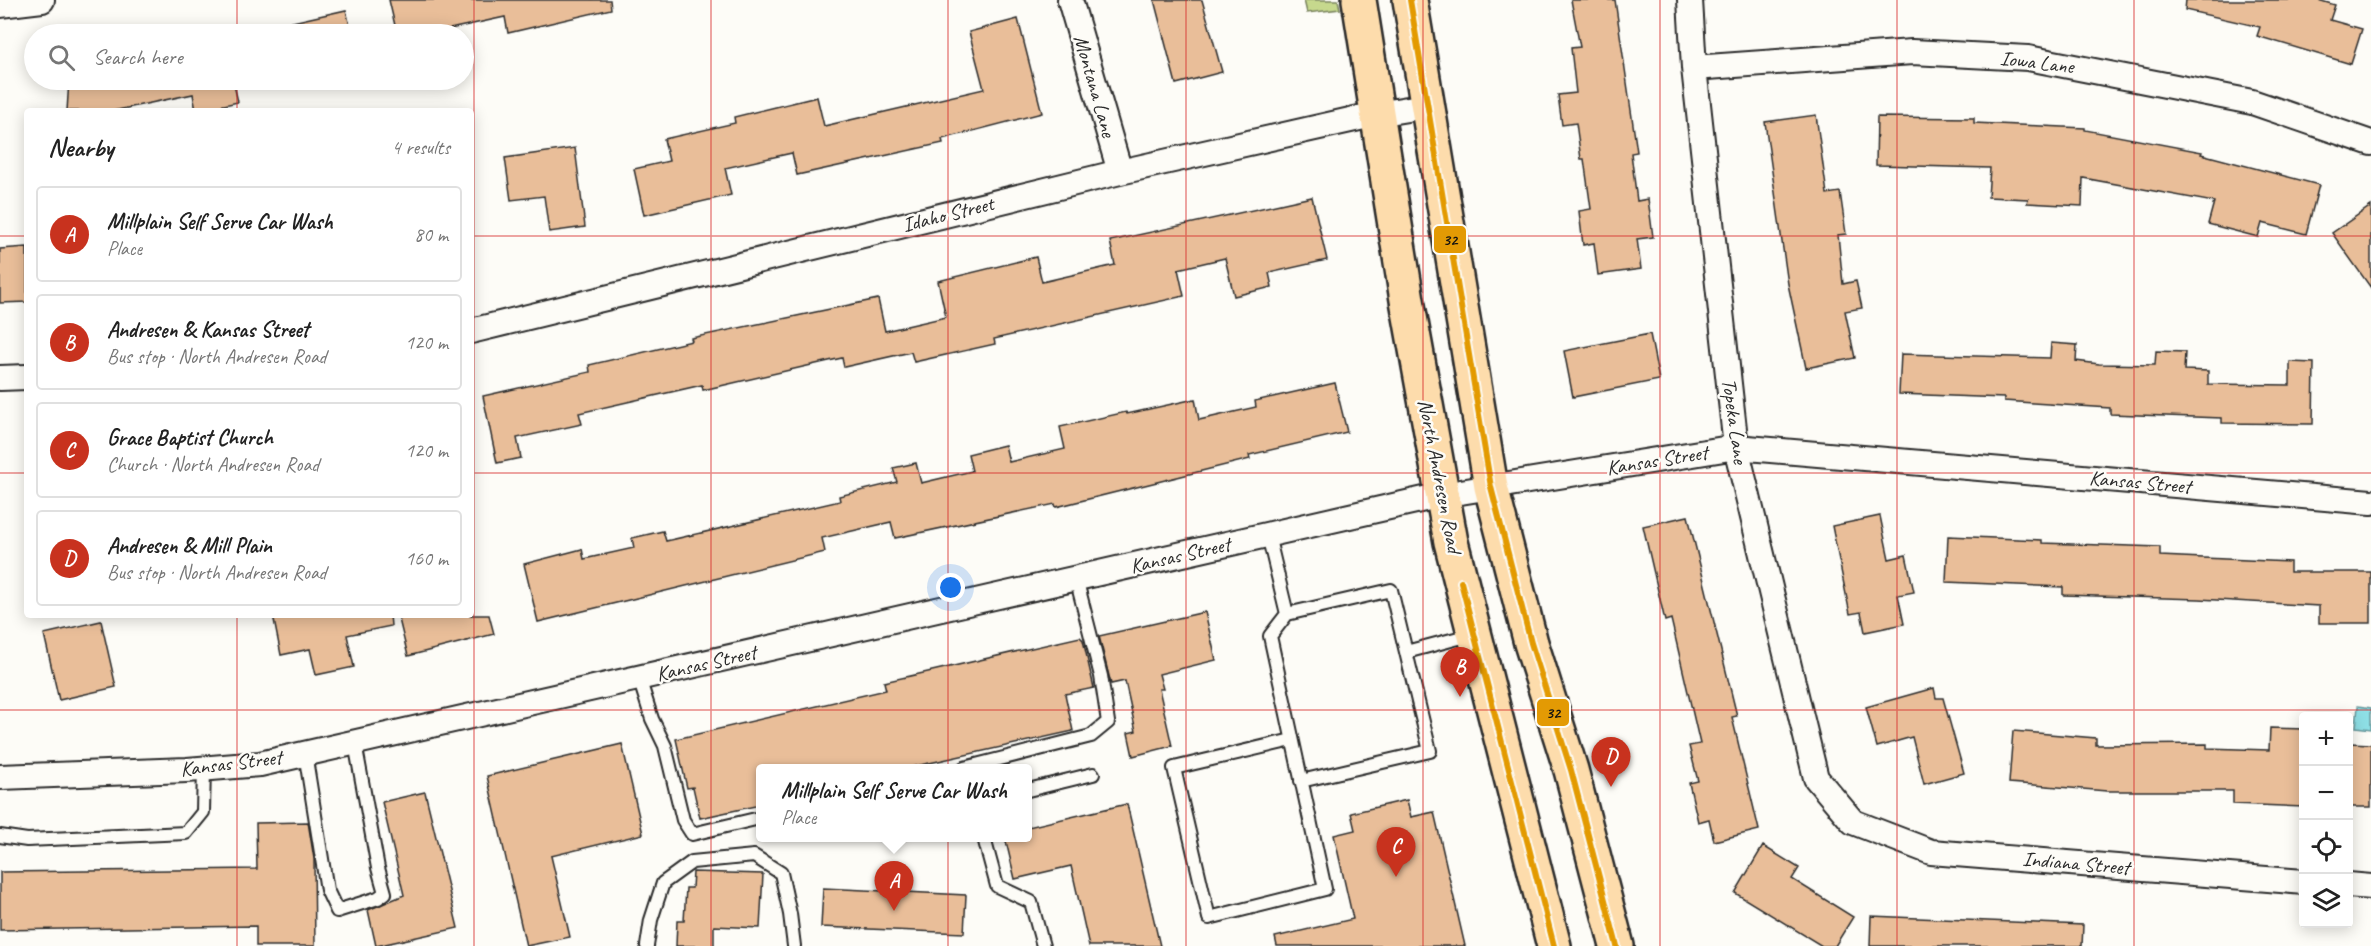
<!DOCTYPE html>
<meta charset="utf-8">
<style>
:root{--surface:#fff;--page:#f2f2f2;--text:#222;--muted:#767676;--line:#e0e0e0;--accent:#c8321e}
body{margin:0;font-family:Caveat,sans-serif;background:var(--page);color:var(--text)}
.controls{position:absolute;right:18px;bottom:18px;display:grid;overflow:hidden;border-radius:6px;box-shadow:0 3px 15px #0003}
.controls button{width:54px;height:54px;display:grid;place-items:center;padding:0;border:0;border-bottom:2px solid var(--line);background:var(--surface);color:var(--text);font:30px sans-serif}
.you{position:absolute;left:951px;top:588px;width:21px;height:21px;margin:-15px;border:4px solid #fff;border-radius:50%;background:#1a73e8;box-shadow:0 0 0 9px #1a73e833}
.badge{display:grid;place-items:center;width:39px;height:39px;border-radius:50%;background:var(--accent);color:#fff;font-size:20px;font-weight:700}
.pin{position:absolute;translate:-50% -50px;filter:drop-shadow(0 2px 3px #0008)}
.pin::after{content:'';position:absolute;top:32px;width:21px;height:18px;background:inherit;clip-path:polygon(0 0,100% 0,50% 100%)}
.popup{position:absolute;left:756px;top:764px;width:276px;height:78px;box-sizing:border-box;display:grid;place-content:center;border-radius:6px;background:var(--surface);filter:drop-shadow(0 2px 4px #0005);font-size:20px;white-space:nowrap;color:var(--muted)}
.popup b{font-size:22px;color:var(--text)}
.popup::after{content:'';position:absolute;left:50%;top:100%;margin-left:-12px;border:12px solid transparent;border-top-color:var(--surface)}
.list{margin:0;padding:0;list-style:none}
h2{display:flex;justify-content:space-between;align-items:center;height:78px;margin:0;padding:0 24px;font-size:26px}
h2 small{font-size:20px;font-weight:400;color:var(--muted)}
.list li{display:grid;grid-template-columns:39px 1fr auto;gap:18px;align-items:center;box-sizing:border-box;height:96px;margin:0 12px 12px;padding:0 12px;border:2px solid var(--line);border-radius:6px}
.list b{display:block;font-size:22px;white-space:nowrap}
.list p{margin:0;font-size:20px;white-space:nowrap;color:var(--muted)}
.list em{font-size:20px;font-style:normal;color:var(--muted)}
.icon{flex:none;width:33px;height:33px;fill:none;stroke:currentColor;stroke-width:2;stroke-linecap:round;stroke-linejoin:round}
.map{position:relative;flex:none;width:2371px;height:946px;overflow:hidden}
.search{position:absolute;background:var(--surface);box-shadow:0 3px 15px #0003;left:24px;top:24px;width:450px;height:66px;display:flex;align-items:center;gap:15px;box-sizing:border-box;padding:0 21px;border-radius:33px;color:var(--muted);font-size:22px}
.panel{position:absolute;background:var(--surface);box-shadow:0 3px 15px #0003;left:24px;top:108px;width:450px;height:510px;border-radius:6px}
.map>svg:first-child{display:block}
.green{fill:#c6d88d;stroke:#78825c;stroke-width:1.5}
.water{fill:#8edfe5;stroke:#66979b;stroke-width:1.5}
.building{fill:#e9be99;stroke:#2b2b2b;stroke-width:1.5}
.lines{fill:none;stroke-linecap:round;stroke-linejoin:round}
.lane-casing{stroke:#2b2b2b;stroke-width:16}
.street-casing{stroke:#2b2b2b;stroke-width:28}
.primary-casing{stroke:#2b2b2b;stroke-width:38}
.lane{stroke:#fdfcf7;stroke-width:12}
.street{stroke:#fdfcf7;stroke-width:24}
.primary{stroke:#fddcac;stroke-width:33}
.bus-1-casing{stroke:#fdfcf7;stroke-width:10}
.bus-1{stroke:#e39a04;stroke-width:6}
.grid{fill:none;stroke:#d62828;stroke-width:1.5;stroke-opacity:0.55}
.labels{text-anchor:middle;dominant-baseline:central;stroke-width:5;stroke-linejoin:round;paint-order:stroke}
.street-label{font-size:21px;fill:#2b2b2b;stroke:#fdfcf7}
.line-badge{stroke:#fdfcf7;stroke-width:2}
.pale-badge-label{font-size:16px;text-anchor:middle;font-weight:bold;fill:#111}
</style>
<div class="map">
<svg width="2371" height="946" viewBox="0 0 2371 946">
<rect width="100%" height="100%" fill="#fdfcf7"/>
<filter id="ink" filterUnits="userSpaceOnUse"><feTurbulence type="fractalNoise" baseFrequency=".0167" numOctaves="2"/><feDisplacementMap in="SourceGraphic" scale="12" xChannelSelector="R" yChannelSelector="G"/><feConvolveMatrix kernelMatrix="1 2 1 2 8 2 1 2 1" color-interpolation-filters="sRGB"/></filter>
<g filter="url(#ink)">
<path class="green" d="M1304,0H1338L1340,9L1307,13Z"/>
<path class="water" d="M2358,706L2371,708V729L2356,727Z"/>
<path class="building" d="M389,0H610L611,9L508,33L505,17L427,34H397Z
M1154,0H1202L1222,72L1176,84Z
M1571,0H1615L1637,152L1631,153L1637,201L1648,199L1653,237L1637,239L1641,269L1598,275L1594,243L1583,245L1579,211L1591,209L1584,159H1581L1576,123L1562,125L1558,95L1576,93L1571,48L1580,47Z
M2186,0H2318L2335,5L2330,20L2362,29L2351,64L2257,36L2260,27L2185,10Z
M346,10L352,34H280L279,25Z
M1018,19L1042,113L942,139L943,143L797,175L792,153L725,168L731,195L644,215L634,169L669,161L664,139L735,123L734,117L817,97L824,126L984,89L969,32Z
M69,80H233L238,102L196,111L193,94L113,111H67Z
M1816,115L1827,194L1840,192L1846,234L1838,235L1843,284L1856,281L1862,308L1845,311L1855,358L1806,368L1788,284L1765,122Z
M1877,117L1974,118V123L2085,128V130L2202,152L2201,154L2319,185L2306,234L2262,223L2258,237L2208,224L2214,202L2083,178L2082,206L2027,203L2028,199L1988,197L1990,168L1876,165Z
M575,148L585,227L549,232L544,196L511,200L505,158Z
M1312,197L1327,260L1269,273L1272,287L1234,296L1225,258L1178,269L1184,296L994,339L995,344L914,362L911,352L844,367L842,358L703,390L702,385L579,413L582,424L517,438L521,458L497,463L483,396L590,372L589,365L692,341L691,338L878,299L885,331L946,317L938,281L1036,257L1042,282L1115,265L1110,241Z
M2371,206V288L2332,233Z
M27,247V302L0,303V249Z
M1650,334L1659,380L1573,397L1564,351Z
M2051,343L2077,345L2076,361L2099,364L2155,365L2156,351L2185,352L2184,370L2208,371V384L2290,385V362L2314,363L2313,424L2222,423V418L2110,414V408L2004,401V398L1899,394L1901,354L2050,358Z
M1335,383L1347,432L1249,455L1250,459L1056,507L1055,504L895,538L891,522L822,538L825,552L538,622L524,564L582,549L584,559L634,548L632,538L663,531L666,541L840,501L839,496L897,482L893,468L916,463L921,483L972,471L968,454L1005,445L1009,462L1065,449L1060,427L1126,412L1127,414L1195,399L1199,420L1256,407L1255,401Z
M1688,516L1737,716L1732,717L1759,830L1714,841L1709,819L1698,822L1689,783L1698,781L1689,746L1700,744L1671,619L1665,621L1643,526Z
M1880,516L1889,559L1906,555L1914,592L1898,595L1904,624L1865,632L1861,612L1850,614L1832,526Z
M1948,536L2042,540V543L2160,547V556L2290,562V572H2371V623H2319V606L2199,599L2063,595V587L1946,582Z
M1205,612L1216,660L1159,674L1163,689H1159L1172,746L1133,756L1128,733L1136,731L1125,681L1111,684L1099,636Z
M273,615H390L391,626L347,635L354,667L316,675L310,649L281,655Z
M398,615H489L494,634L408,656Z
M101,621L116,687L59,700L44,634Z
M1080,637L1083,640L1094,688L1065,694L1073,731L907,768H760V805L700,818L693,787L687,788L676,739L886,690L884,682Z
M1934,688L1936,698H1943L1964,773L1924,784L1912,737L1877,747L1866,707Z
M2270,728L2304,729V807L2233,804V791H2107L2009,783L2013,731L2096,738V745L2207,744V748L2269,750Z
M2349,743L2371,744V807H2349Z
M622,744L643,834L551,856L570,937L526,946L487,776Z
M425,792L458,928L376,946L368,910L404,895L382,802Z
M1407,800L1411,817L1434,812L1465,946H1277L1275,937L1353,919L1334,835L1355,830L1351,813Z
M1127,804L1160,946H1089L1071,866L1015,879L1005,837H1028V827Z
M308,822L314,859L315,946H256V926L0,930V872L257,869L256,823Z
M1763,846L1799,868L1792,879L1853,917L1835,946H1822L1735,893Z
M693,872L763,874L760,928L714,926V946H676L677,921H684L686,888H692Z
M823,888L966,895L964,933L821,927Z
M1871,916L2083,925L2082,946H1870Z"/>
<g class="lines">
<g class="lane-casing">
<path id="lane" d="M1268,535L1287,614L1270,636L1325,889L1209,918L1174,768L1292,740
M1287,614L1391,590L1430,751L1301,781
M1406,652L1474,634
M639,678L652,719L665,746L683,820L692,834L760,818
M305,753L327,890L337,911L378,898L385,893L378,868L355,743
M964,768L1091,736L1108,722L1101,676L1076,578
M1028,790L1093,774
M0,836L27,840L186,833L203,812L204,768
M984,838L997,886L1031,902L1043,946
M647,946L651,920L663,883L692,862L754,856L781,873L790,914L794,946"/>
</g>
<g class="street-casing">
<path id="street" d="M1070,0L1120,172
M1690,0L1694,68L1736,447L1816,778L1853,822L1931,852L2304,882
M0,5L42,0
M1694,68L1912,52L2028,58L2252,102L2371,143
M471,331L1120,172L1377,114L1426,106
M0,378L27,377
M0,777L187,770L260,764L1442,495L1736,447L2371,502
M2348,885L2371,887"/>
</g>
<g class="primary-casing">
<path id="primary" d="M1359,0L1407,300L1451,542L1554,946
M1410,0L1491,487L1531,643L1571,770L1617,946"/>
</g>
<use href="#lane" class="lane"/>
<use href="#street" class="street"/>
<use href="#primary" class="primary"/>
<g class="bus-1-casing">
<path id="bus-1" d="M1410,0L1491,487L1531,643L1571,770L1617,946
M1461,582L1554,946"/>
</g>
<use href="#bus-1" class="bus-1"/>
</g>
</g>
<path class="grid" d="M237,0V34M474,0V946M711,0V946M948,0V946M1186,0V946M1423,0V946M1660,0V946M1897,0V946M2134,0V946M237,80V111M0,236H27M471,236H2371M0,473H27M471,473H2371M237,615V946M0,710H2371"/>
<g class="labels">
<g class="street-label">
<text transform="translate(2037 62) rotate(7)">Iowa Lane</text>
<text transform="translate(1095 86) rotate(74)">Montana Lane</text>
<text transform="translate(948 214) rotate(-14)">Idaho Street</text>
<text transform="translate(1735 421) rotate(82)">Topeka Lane</text>
<text transform="translate(1657 460) rotate(-9)">Kansas Street</text>
<text transform="translate(1440 476) rotate(79)">North Andresen Road</text>
<text transform="translate(2140 482) rotate(5)">Kansas Street</text>
<text transform="translate(1180 555) rotate(-13)">Kansas Street</text>
<text transform="translate(706 663) rotate(-13)">Kansas Street</text>
<text transform="translate(231 763) rotate(-7)">Kansas Street</text>
<text transform="translate(2076 863) rotate(5)">Indiana Street</text>
</g>
</g>
<g class="line-badge">
<rect x="1433" y="225" width="34" height="29" rx="6" fill="#e39a04"/>
<rect x="1536" y="698" width="34" height="29" rx="6" fill="#e39a04"/>
</g>
<g class="pale-badge-label">
<text x="1450" y="245">32</text>
<text x="1553" y="718">32</text>
</g>
</svg>
<div class="controls">
<button>+</button>
<button>−</button>
<button><svg class="icon" aria-label="locate" viewBox="0 0 24 24"><circle cx="12" cy="12" r="6"/><path d="M12 2v4M12 18v4M2 12h4M18 12h4"/></svg></button>
<button><svg class="icon" aria-label="layers" viewBox="0 0 24 24"><path d="M12 4l9 5-9 5-9-5zM3 14l9 5 9-5"/></svg></button>
</div>
<div class="you"></div>
<div class="pin badge" style="left:894px;top:911px">A</div>
<div class="popup"><b>Millplain Self Serve Car Wash</b>Place</div>
<div class="pin badge" style="left:1460px;top:697px">B</div>
<div class="pin badge" style="left:1396px;top:877px">C</div>
<div class="pin badge" style="left:1611px;top:787px">D</div>
<div class="search"><svg class="icon" aria-label="search" viewBox="0 0 24 24"><circle cx="10" cy="10" r="6"/><path d="M15 15l6 6"/></svg>Search here</div>
<section class="panel">
<h2>Nearby<small>4 results</small></h2>
<ul class="list">
<li><span class="badge">A</span><div><b>Millplain Self Serve Car Wash</b><p>Place</p></div><em>80 m</em></li>
<li><span class="badge">B</span><div><b>Andresen &amp; Kansas Street</b><p>Bus stop · North Andresen Road</p></div><em>120 m</em></li>
<li><span class="badge">C</span><div><b>Grace Baptist Church</b><p>Church · North Andresen Road</p></div><em>120 m</em></li>
<li><span class="badge">D</span><div><b>Andresen &amp; Mill Plain</b><p>Bus stop · North Andresen Road</p></div><em>160 m</em></li>
</ul>
</section>
</div>
